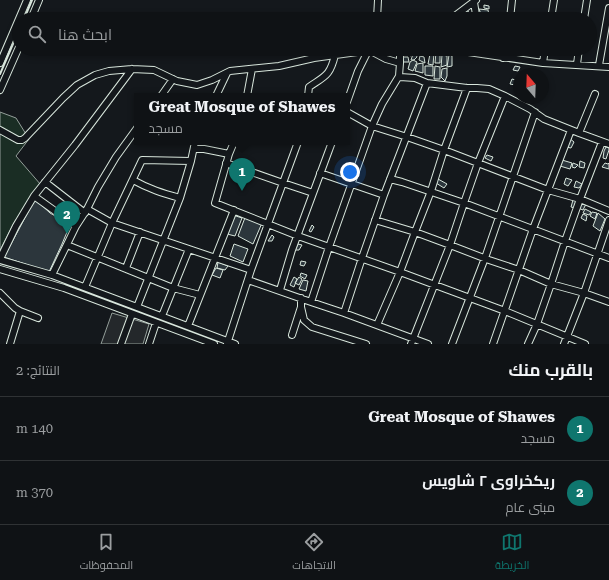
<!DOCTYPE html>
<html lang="ar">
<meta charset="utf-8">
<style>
:root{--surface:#0f1215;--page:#181b1e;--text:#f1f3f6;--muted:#9b9ea0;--line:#2f3234;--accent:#0f766e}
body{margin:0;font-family:"Roboto Serif",Cairo,serif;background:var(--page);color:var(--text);direction:rtl}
.compass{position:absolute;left:513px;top:68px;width:36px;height:36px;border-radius:50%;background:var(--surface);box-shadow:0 2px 6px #0003;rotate:341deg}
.you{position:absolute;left:350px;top:172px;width:14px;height:14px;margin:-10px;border:3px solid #fff;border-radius:50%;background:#1a73e8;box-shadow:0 0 0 6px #1a73e833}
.badge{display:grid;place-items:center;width:26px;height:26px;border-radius:50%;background:var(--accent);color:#fff;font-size:13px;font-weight:700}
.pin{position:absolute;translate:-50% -33px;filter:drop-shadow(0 1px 2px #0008)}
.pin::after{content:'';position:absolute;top:21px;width:14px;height:12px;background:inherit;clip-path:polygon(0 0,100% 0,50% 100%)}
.popup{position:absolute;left:134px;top:93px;width:216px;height:52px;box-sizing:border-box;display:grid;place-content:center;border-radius:0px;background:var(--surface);filter:drop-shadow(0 1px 3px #0005);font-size:13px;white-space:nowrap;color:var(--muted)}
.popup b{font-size:15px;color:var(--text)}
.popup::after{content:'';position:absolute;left:50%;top:100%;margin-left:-8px;border:8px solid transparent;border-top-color:var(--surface)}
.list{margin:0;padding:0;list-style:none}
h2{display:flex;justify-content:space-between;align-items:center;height:52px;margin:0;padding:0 16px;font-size:17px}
h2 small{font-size:13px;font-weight:400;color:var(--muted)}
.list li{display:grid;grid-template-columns:26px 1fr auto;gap:12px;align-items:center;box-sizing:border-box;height:64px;padding:0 16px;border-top:1px solid var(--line)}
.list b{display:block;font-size:15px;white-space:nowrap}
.list p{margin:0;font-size:13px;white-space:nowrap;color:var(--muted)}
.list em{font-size:13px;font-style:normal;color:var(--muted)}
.icon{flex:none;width:22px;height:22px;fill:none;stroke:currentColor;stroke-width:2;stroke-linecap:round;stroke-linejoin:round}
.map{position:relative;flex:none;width:609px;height:344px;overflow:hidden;direction:ltr}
.search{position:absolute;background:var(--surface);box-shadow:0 2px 6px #0003;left:12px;right:12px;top:12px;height:44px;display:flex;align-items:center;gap:10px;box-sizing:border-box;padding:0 14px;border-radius:22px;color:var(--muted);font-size:15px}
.sheet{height:180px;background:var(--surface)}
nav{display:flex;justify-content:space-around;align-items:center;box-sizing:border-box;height:56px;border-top:1px solid var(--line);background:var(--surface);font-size:11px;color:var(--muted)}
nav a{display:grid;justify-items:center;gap:2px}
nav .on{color:var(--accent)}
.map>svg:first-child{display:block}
.green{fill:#1a2d24;stroke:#939e99}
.parking{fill:#24282b;stroke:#939e99}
.building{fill:#2c363c;stroke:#d8e6dc}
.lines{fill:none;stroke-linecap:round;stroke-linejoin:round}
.minor-casing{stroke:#d8e6dc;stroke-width:8}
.minor{stroke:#14181c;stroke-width:6}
.wall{stroke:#d8e6dc;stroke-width:2}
</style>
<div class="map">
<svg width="609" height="344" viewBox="0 0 609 344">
<rect width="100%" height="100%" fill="#14181c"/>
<path class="green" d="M0,112L16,118L29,139L16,156L41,185L15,221L0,250Z"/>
<path class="parking" d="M112,313L149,324L143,344H101Z"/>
<path class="building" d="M484,5L489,6V9L484,8Z
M479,9L488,10L489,15L481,14Z
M464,11H468L470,15L468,18L460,15Z
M404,49H413L411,56L407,54L406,52L404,51Z
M509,49H520L516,57L511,59L507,54Z
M436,52L440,54V63H435Z
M434,53L433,65L428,64L430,54Z
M413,54H416L417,57L414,60H411Z
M442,55L447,56V65L441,67Z
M449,55L452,56V66L447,67Z
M420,56L424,57L425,63L419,60Z
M402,57H408L409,62H402Z
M413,60L417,62L413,71L408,69L410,62Z
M423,63V73L415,71L417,64Z
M425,66H433V76L425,75Z
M435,66L440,67V79H434Z
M515,66L520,67L518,71L513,70Z
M447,68V76L445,81L441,77L442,69Z
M512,79L519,81V92L516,91L515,85L510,84Z
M569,138L574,142L571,148L566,147Z
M606,147L609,148V150L606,159L603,158L604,151Z
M487,155L493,157L491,161L485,158Z
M562,160L572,163L570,169L560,166Z
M580,161L585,163L584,168L579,167Z
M573,163L578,165L575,168L572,167Z
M605,163L608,164L609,163V169L602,167Z
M566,178L572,180L568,186L564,184Z
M438,179L447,184L444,188L436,183Z
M576,181L582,184L579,188L574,187Z
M35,199L50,213L70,225L62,244L49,272L4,257Z
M573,200L577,201L575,208L571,207Z
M581,203L586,204L583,210L578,208Z
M585,209L591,212L589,215L583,213Z
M592,212L597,213L595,219L590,216Z
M598,213L605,219L600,231L593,226Z
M583,214L587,216L586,221L581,218Z
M233,215L242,218L235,236L227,234Z
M246,215L262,223L253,244L238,236Z
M312,225L314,227L311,232L309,231Z
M272,235L274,237L272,241H268Z
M234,244L248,249L243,262L230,256Z
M298,244L302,245L299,250H295Z
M301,261L306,262L304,266L300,265Z
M218,262L228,266L225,270L217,268Z
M216,268L223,270L220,278L212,275Z
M301,273L307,275L305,279L300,276Z
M294,277L297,279L294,287L290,285Z
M299,277L302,279L299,285L295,283Z
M303,280L308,281L306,291L299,289Z"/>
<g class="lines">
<g class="minor-casing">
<path id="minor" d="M474,2L476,15L475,19
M377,18L389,19
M31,19L39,0
M377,19L378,0
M451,19L476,0
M510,19L512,0
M551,19L554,0
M584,19L587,0
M400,49V63
M448,49L543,63L609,67
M369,50L386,59L400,63L399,76L400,77L415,78L427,83L467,88H477L489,89L505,96
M503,58L505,49
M0,63L27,0
M543,63L545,49
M577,64L579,49
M599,65L609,8
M0,90L19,47
M161,96L173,79
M216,96L227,73
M247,96L252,69
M308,96L309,87C325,76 330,76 335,55
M347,102L358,71L369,49
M347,112L372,126L407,137L444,150L548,190L580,199L609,211
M0,130L18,140H22L25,138L63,98L77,85L95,75L109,71L132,69L154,70L177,81L197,85L212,80L230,71L279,66L314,58L379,49
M579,133L595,94
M234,142L229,154L215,203L298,236L400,272L505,311L585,344
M194,149H204L229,154
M226,163L283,183L313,193
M320,173L384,195
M390,179L402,182L464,203L609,258
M133,180C149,189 162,193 180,198
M45,182L85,213
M34,196L76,226
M87,209L112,223L251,270
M375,220L415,232L450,245L489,260L519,270L551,284L584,293L609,302
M67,245L173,288L200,295
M0,259L16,226L34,196L75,145L132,69
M0,260L52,275L235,344
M126,268L140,232
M0,269L64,288L214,344
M52,275L76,226L87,209L98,187L116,157L137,128
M248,280L311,302L344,313L428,344
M85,287L112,223L142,160L191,161
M280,290L292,250L332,142
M0,293L15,308L20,311L38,318
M301,298V307L304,320L312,327L366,344
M311,302L329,247L372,126L382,104L399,76
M137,307L180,198L191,161L195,142
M344,313L362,258L384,195L427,83
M162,316L189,249
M377,325L400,272L415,232L431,191L444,150L467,88
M188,326L234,210
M292,335L301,307
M10,344L20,311
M121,344L132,314
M149,344L156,323
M227,344L251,270L298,142
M411,344L450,245L464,203L478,163L505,96L530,109L544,119L579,133L609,144
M452,344L485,258L535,112
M493,344L533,229L571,130
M528,344L537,324L551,284L565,241L580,199L602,142
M564,344L584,293L609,220"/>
</g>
<use href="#minor" class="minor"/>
<path class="wall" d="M24,19L32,0
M0,74L19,30"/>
</g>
</svg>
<svg class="compass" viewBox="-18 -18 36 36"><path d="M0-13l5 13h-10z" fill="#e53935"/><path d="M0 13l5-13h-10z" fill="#9b9ea0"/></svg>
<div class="you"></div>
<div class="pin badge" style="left:242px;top:191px">1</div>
<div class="popup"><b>Great Mosque of Shawes</b>مسجد</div>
<div class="pin badge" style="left:67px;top:234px">2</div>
<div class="search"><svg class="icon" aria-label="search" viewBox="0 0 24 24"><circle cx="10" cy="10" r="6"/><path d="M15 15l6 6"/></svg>ابحث هنا</div>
</div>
<section class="sheet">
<h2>بالقرب منك<small>النتائج: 2</small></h2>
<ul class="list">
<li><span class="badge">1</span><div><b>Great Mosque of Shawes</b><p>مسجد</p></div><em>140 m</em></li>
<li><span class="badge">2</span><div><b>ريكخراوى ۲ شاويس</b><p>مبنى عام</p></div><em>370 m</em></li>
</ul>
</section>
<nav>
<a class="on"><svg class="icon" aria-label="map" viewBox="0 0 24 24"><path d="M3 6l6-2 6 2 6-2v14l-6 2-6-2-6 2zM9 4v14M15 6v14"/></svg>الخريطة</a>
<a><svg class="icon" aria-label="directions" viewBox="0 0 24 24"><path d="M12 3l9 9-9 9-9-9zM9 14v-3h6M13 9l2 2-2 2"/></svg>الاتجاهات</a>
<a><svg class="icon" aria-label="saved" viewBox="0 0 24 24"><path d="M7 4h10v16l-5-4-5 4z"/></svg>المحفوظات</a>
</nav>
